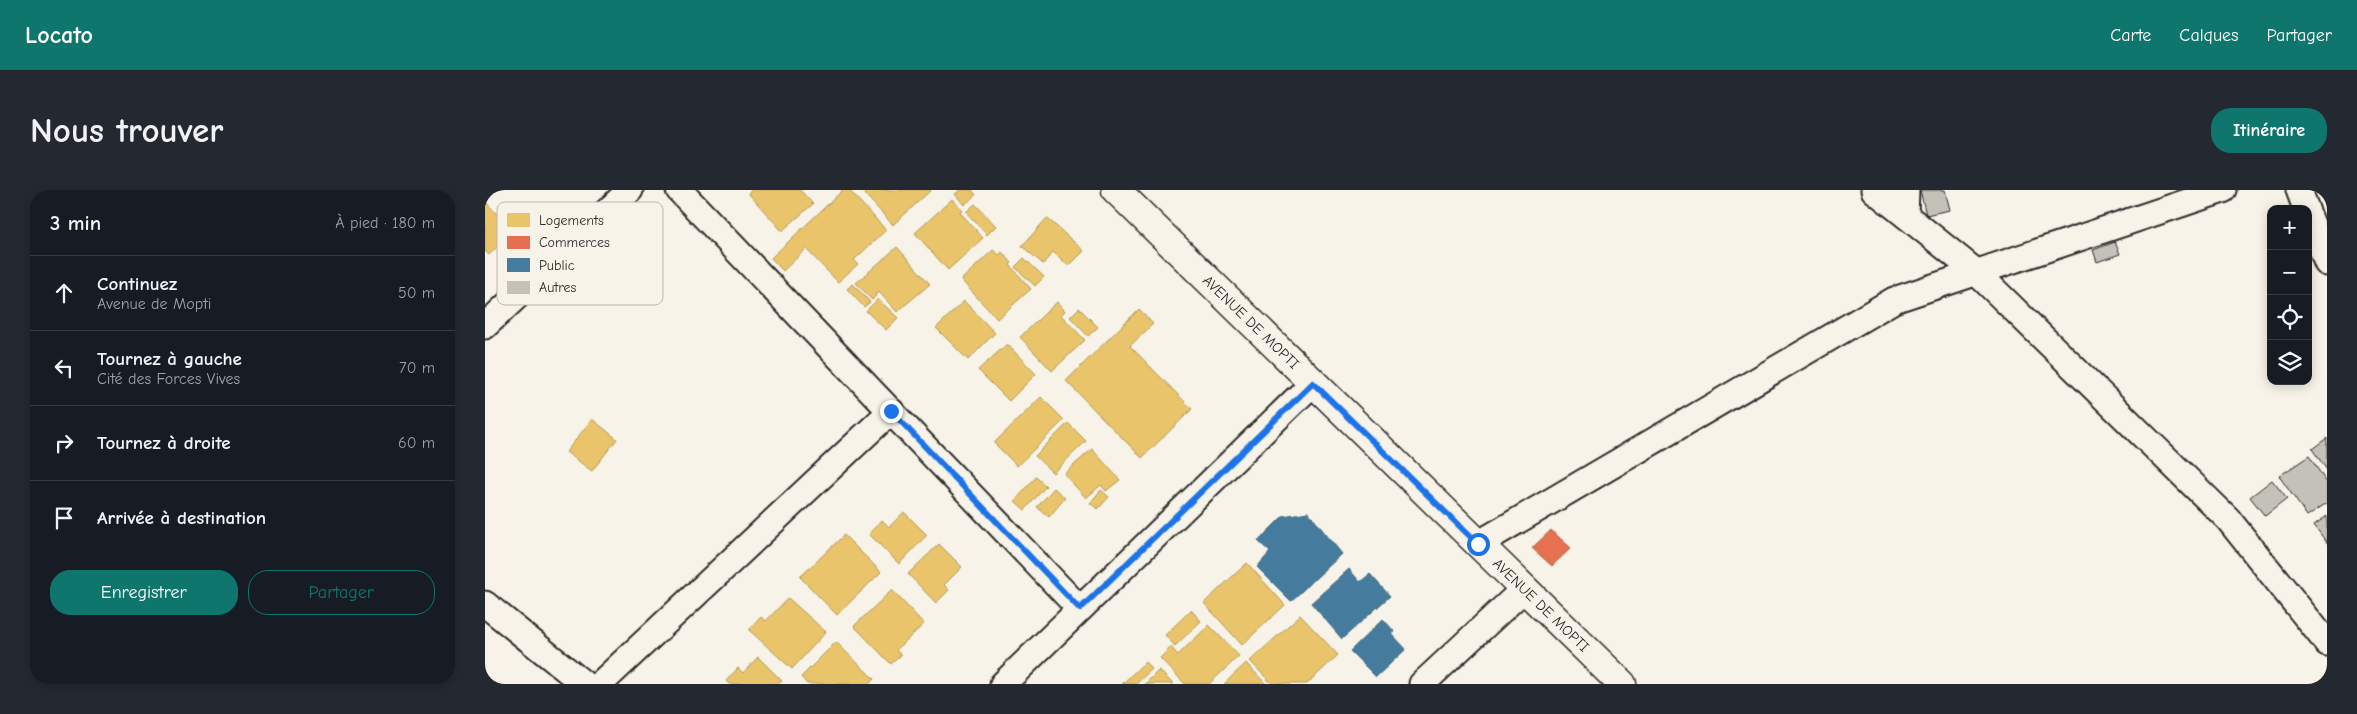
<!DOCTYPE html>
<html lang="fr">
<meta charset="utf-8">
<style>
:root{--surface:#171b24;--page:#242831;--text:#f1f3f6;--muted:#9ea1a6;--line:#363941;--accent:#0f766e}
body{margin:0;font-family:"Comic Neue",sans-serif;background:var(--page);color:var(--text)}
.controls{position:absolute;right:15px;top:15px;display:grid;overflow:hidden;border-radius:10px;box-shadow:0 2px 12px #0003}
.controls button{width:45px;height:45px;display:grid;place-items:center;padding:0;border:0;border-bottom:1px solid var(--line);background:var(--surface);color:var(--text);font:25px sans-serif}
.stop{position:absolute;width:15px;height:15px;margin:-11px;border:4px solid #1a73e8;border-radius:50%;background:#fff}
.stop.end{background:#1a73e8;border-color:#fff;box-shadow:0 1px 5px #0008}
.list{margin:0;padding:0;list-style:none}
h2{display:flex;justify-content:space-between;align-items:center;height:65px;margin:0;padding:0 20px;font-size:21px}
h2 small{font-size:16px;font-weight:400;color:var(--muted)}
.list li{display:grid;grid-template-columns:32px 1fr auto;gap:15px;align-items:center;box-sizing:border-box;height:75px;padding:0 20px;border-top:1px solid var(--line)}
.list b{display:block;font-size:19px;white-space:nowrap}
.list p{margin:0;font-size:16px;white-space:nowrap;color:var(--muted)}
.list em{font-size:16px;font-style:normal;color:var(--muted)}
.actions{display:flex;gap:10px;padding:15px 20px}
.actions a{flex:1;padding:11px 0;border:1px solid var(--accent);border-radius:20px;text-align:center;font-size:18px;color:var(--accent)}
.actions .main{background:var(--accent);color:#fff}
.icon{flex:none;width:28px;height:28px;fill:none;stroke:currentColor;stroke-width:2;stroke-linecap:round;stroke-linejoin:round}
.map{position:relative;flex:none;width:1842px;height:494px;overflow:hidden;border-radius:20px}
header{display:flex;align-items:center;gap:30px;box-sizing:border-box;height:70px;padding:0 25px;background:var(--accent);color:#fff}
header strong{font-size:24px}
nav{display:flex;gap:28px;margin-inline-start:auto;font-size:18px}
.intro{display:flex;align-items:center;justify-content:space-between;box-sizing:border-box;height:120px;padding:0 30px}
h1{margin:0;font-size:35px}
.button{padding:12px 22px;border-radius:20px;background:var(--accent);color:#fff;font-size:18px;font-weight:700}
main{display:flex;gap:30px;padding:0 30px}
aside{flex:1;background:var(--surface);border-radius:20px;box-shadow:0 2px 12px #0003}
.map>svg:first-child{display:block}
.homes{fill:#e9c46a;stroke:#b09657}
.shops{fill:#e76f51;stroke:#af5b46}
.public{fill:#457b9d;stroke:#3d637b}
.building{fill:#c4c1b9;stroke:#2b2b2b}
.lines{fill:none;stroke-linecap:round;stroke-linejoin:round}
.street-casing{stroke:#2b2b2b;stroke-width:29}
.secondary-casing{stroke:#2b2b2b;stroke-width:31}
.street{stroke:#f7f3e8;stroke-width:25}
.secondary{stroke:#f7f3e8;stroke-width:28}
.route{stroke:#1a73e8;stroke-width:6}
.labels{text-anchor:middle;dominant-baseline:central;stroke-width:5;stroke-linejoin:round;paint-order:stroke}
.street-label{font-size:15px;fill:#2b2b2b;stroke:#f7f3e8}
.key{fill:#f7f3e8;stroke:#bab7af;stroke-width:1}
.key-label{font-size:14px;fill:#2b2b2b}
</style>
<header>
<strong>Locato</strong>
<nav><a>Carte</a><a>Calques</a><a>Partager</a></nav>
</header>
<div class="intro"><h1>Nous trouver</h1><a class="button">Itinéraire</a></div>
<main>
<aside>
<h2>3 min<small>À pied · 180 m</small></h2>
<ul class="list">
<li><svg class="icon" aria-label="ahead" viewBox="0 0 24 24"><path d="M12 20V5M6 11l6-6 6 6"/></svg><div><b>Continuez</b><p>Avenue de Mopti</p></div><em>50 m</em></li>
<li><svg class="icon" aria-label="left" viewBox="0 0 24 24"><path d="M17 20v-9H6M10 6l-5 5 5 5"/></svg><div><b>Tournez à gauche</b><p>Cité des Forces Vives</p></div><em>70 m</em></li>
<li><svg class="icon" aria-label="right" viewBox="0 0 24 24"><path d="M7 20v-9h11M14 6l5 5-5 5"/></svg><div><b>Tournez à droite</b></div><em>60 m</em></li>
<li><svg class="icon" aria-label="arrive" viewBox="0 0 24 24"><path d="M6 21V4h12l-3 4 3 4H6"/></svg><div><b>Arrivée à destination</b></div></li>
</ul>
<div class="actions"><a class="main">Enregistrer</a><a>Partager</a></div>
</aside>
<div class="map">
<svg width="1842" height="494" viewBox="0 0 1842 494">
<rect width="100%" height="100%" fill="#f7f3e8"/>
<filter id="ink" filterUnits="userSpaceOnUse"><feTurbulence type="fractalNoise" baseFrequency=".02" numOctaves="2"/><feDisplacementMap in="SourceGraphic" scale="10" xChannelSelector="R" yChannelSelector="G"/><feConvolveMatrix kernelMatrix="1 2 1 2 8 2 1 2 1" color-interpolation-filters="sRGB"/></filter>
<g filter="url(#ink)">
<path class="homes" d="M267,0H315L328,14L297,41L263,3Z
M358,0H364L401,40L369,70L373,74L353,92L321,59L298,81L286,68Z
M376,0H446L408,35Z
M475,0H487L491,5L479,15L470,4Z
M467,9L477,20L475,22L498,48L463,80L430,43Z
M0,11L28,42L4,65L0,61Z
M490,14L511,36L502,45L481,22Z
M562,28L599,61L584,76L568,62L558,74L537,56Z
M412,57L445,94L412,122L394,102L387,110L371,93Z
M508,60L514,65L517,62L527,73L525,75L546,99L512,129L476,90Z
M539,68L559,87L550,96L530,77Z
M368,94L385,112L379,117L362,99Z
M393,109L413,128L401,140L381,121Z
M479,111L510,143L483,170L451,138Z
M572,112L580,121L576,125L600,150L567,181L535,147Z
M594,118L613,137L603,146L585,127Z
M654,119L668,134L645,156L707,219L657,268L581,191Z
M522,154L551,184L524,211L493,180Z
M556,207L579,230L532,276L509,253Z
M107,229L132,249L107,281L81,262Z
M583,233L601,251L568,283L550,266Z
M607,259L635,290L621,301L616,295L601,308L579,284Z
M551,287L561,296L540,320L530,311Z
M569,298L580,308L564,327L552,317Z
M616,300L624,307L613,319L605,313Z
M419,322L442,345L414,374L384,344L397,330L404,337Z
M359,345L396,382L352,425L315,387Z
M454,354L477,377L459,395L464,400L451,413L423,384Z
M762,373L800,415L757,455L719,413Z
M407,400L439,434L411,460L416,465L406,474L369,436Z
M303,408L341,442L307,479L264,440L276,427L281,431Z
M706,420L716,431L690,456L680,445Z
M815,425L853,465L822,494H787L765,471Z
M724,435L754,466L724,494H700L675,468L686,457L693,465Z
M351,452L389,489L384,494H322L316,487Z
M273,467L297,491L293,494H244L241,491L253,478L258,483Z
M660,472L667,479L651,494H637Z
M761,473L781,494H739Z
M674,480L688,494H660Z"/>
<path class="shops" d="M1066,340L1086,358L1067,376L1047,358Z"/>
<path class="public" d="M823,322L857,364L806,411L772,377L785,362L773,351L798,326Z
M864,379L875,392L885,384L905,406L857,449L826,413Z
M898,429L909,441L906,443L921,459L891,487L865,461Z"/>
<path class="building" d="M1435,0H1460L1465,20L1441,25Z
M1630,52L1635,64L1612,72L1608,60Z
M1842,248V280L1827,259Z
M1824,266L1842,293V313L1822,326L1794,286Z
M1787,290L1802,309L1780,326L1765,307Z
M1842,326V353L1829,335Z"/>
<g class="lines">
<g class="street-casing">
<path id="street" d="M194,0L595,419
M1389,0L1491,82L1743,329L1842,453
M1814,0L1821,19
M1823,24L1842,73
M1420,25L1421,0
M0,136L145,0
M993,354L1409,110L1738,0
M0,414L99,494
M115,494L406,221
M518,494L828,193
M937,494L1039,399"/>
</g>
<g class="secondary-casing">
<path id="secondary" d="M631,0L1137,494"/>
</g>
<use href="#street" class="street"/>
<use href="#secondary" class="secondary"/>
</g>
</g>
<g class="lines" filter="url(#ink)">
<path class="route" d="M406,221L595,419L828,193L993,354"/>
</g>
<g class="labels">
<g class="street-label">
<text transform="translate(766 132) rotate(44)">AVENUE DE MOPTI</text>
<text transform="translate(1056 415) rotate(44)">AVENUE DE MOPTI</text>
</g>
</g>
<rect x="12" y="12" width="166" height="103" rx="8" class="key"/>
<rect x="22" y="23" width="23" height="14" fill="#e9c46a"/>
<rect x="22" y="46" width="23" height="13" fill="#e76f51"/>
<rect x="22" y="68" width="23" height="14" fill="#457b9d"/>
<rect x="22" y="91" width="23" height="13" fill="#c4c1b9"/>
<g class="key-label">
<text x="54" y="35">Logements</text>
<text x="54" y="57">Commerces</text>
<text x="54" y="80">Public</text>
<text x="54" y="102">Autres</text>
</g>
</svg>
<div class="controls">
<button>+</button>
<button>−</button>
<button><svg class="icon" aria-label="locate" viewBox="0 0 24 24"><circle cx="12" cy="12" r="6"/><path d="M12 2v4M12 18v4M2 12h4M18 12h4"/></svg></button>
<button><svg class="icon" aria-label="layers" viewBox="0 0 24 24"><path d="M12 4l9 5-9 5-9-5zM3 14l9 5 9-5"/></svg></button>
</div>
<div class="stop" style="left:993px;top:354px"></div>
<div class="stop end" style="left:406px;top:221px"></div>
</div>
</main>
